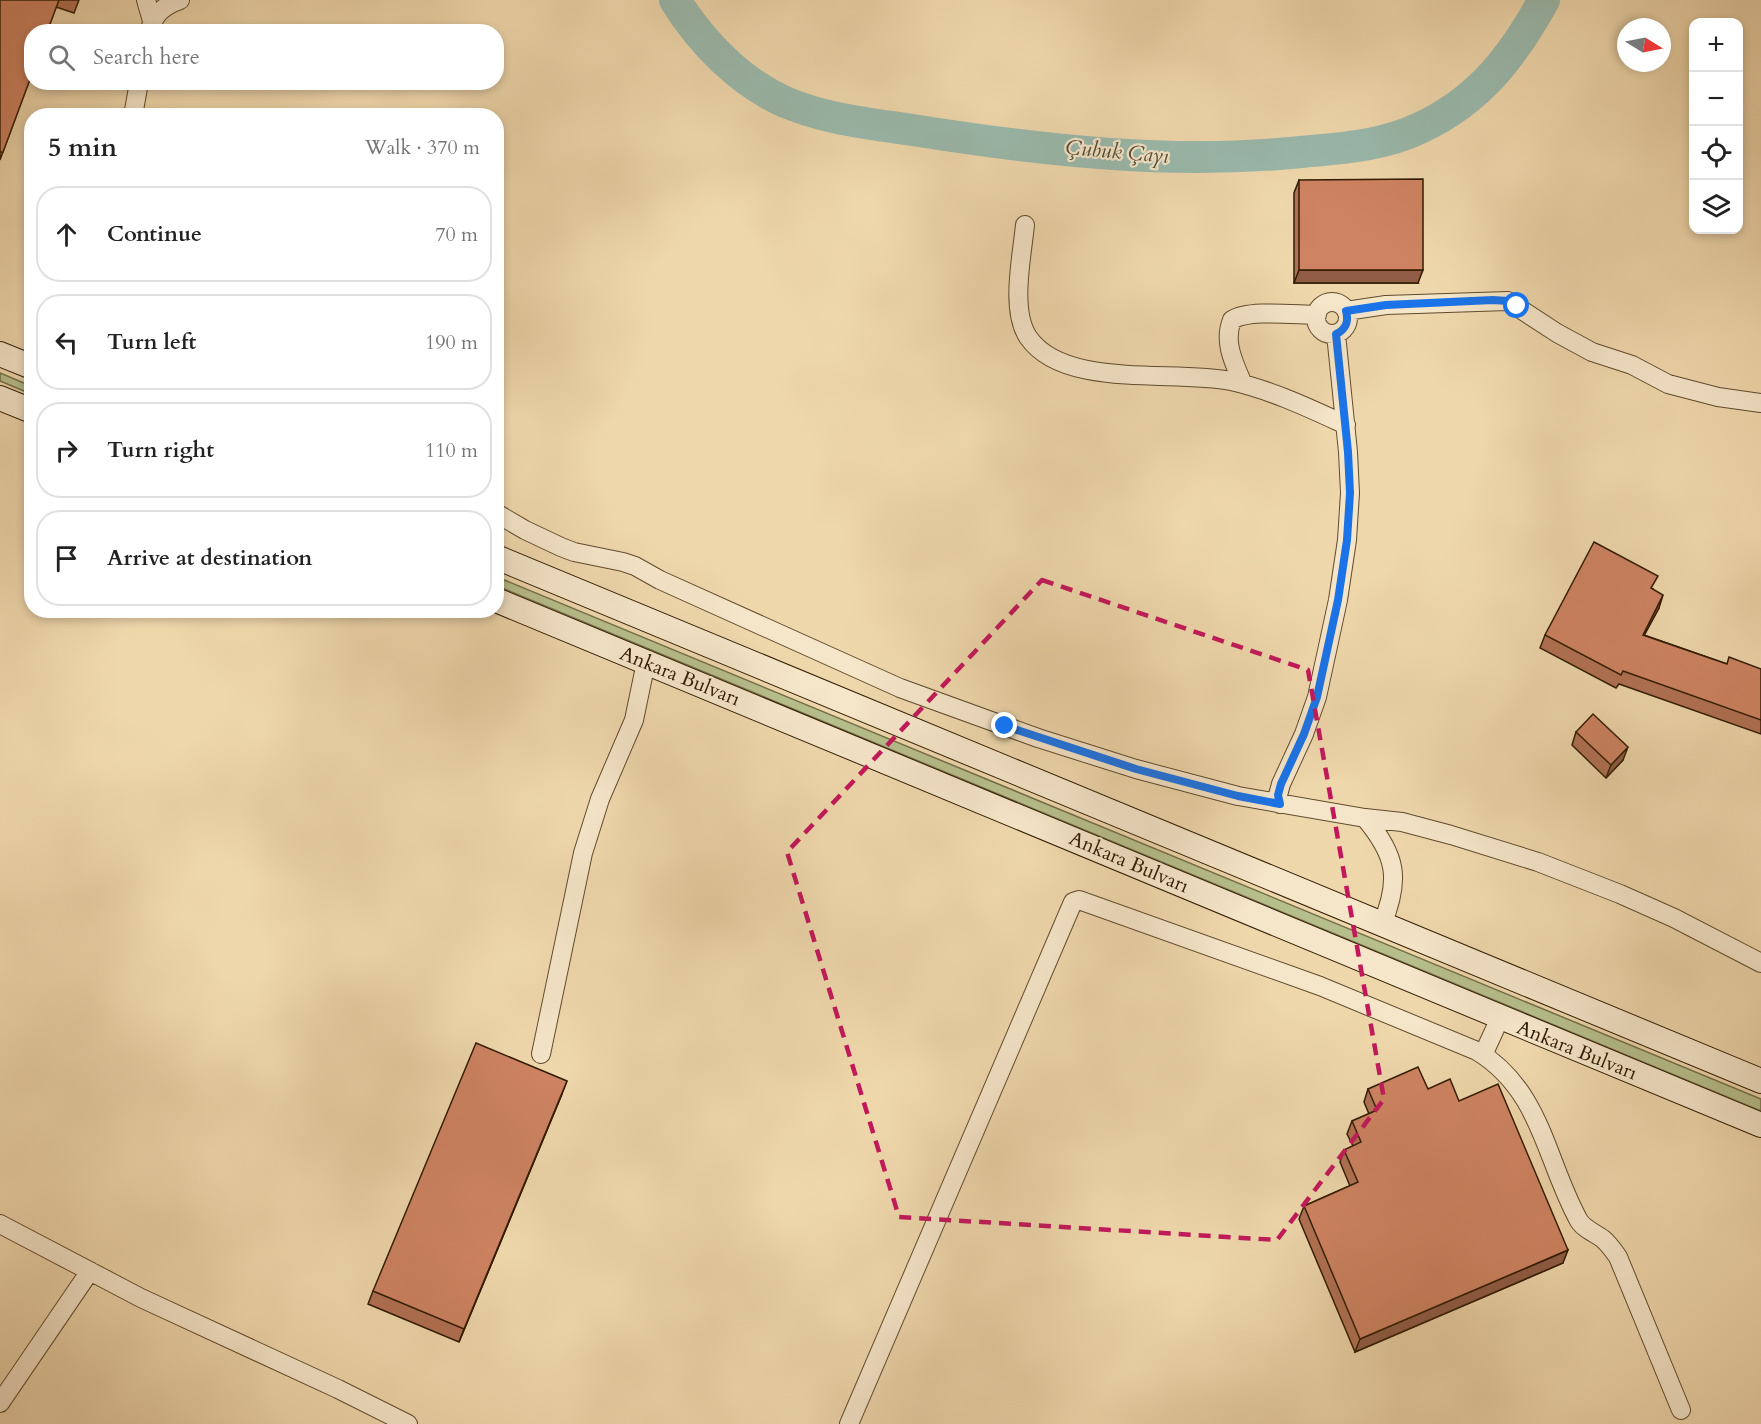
<!DOCTYPE html>
<meta charset="utf-8">
<style>
:root{--surface:#fff;--page:#f2f2f2;--text:#222;--muted:#767676;--line:#e0e0e0}
body{margin:0;font-family:Cardo,serif;background:var(--page);color:var(--text)}
.controls{position:absolute;right:18px;top:18px;display:grid;overflow:hidden;border-radius:12px;box-shadow:0 3px 9px #0003}
.controls button{width:54px;height:54px;display:grid;place-items:center;padding:0;border:0;border-bottom:2px solid var(--line);background:var(--surface);color:var(--text);font:30px sans-serif}
.compass{position:absolute;left:1617px;top:18px;width:54px;height:54px;border-radius:50%;background:var(--surface);box-shadow:0 3px 9px #0003;rotate:100deg}
.stop{position:absolute;width:18px;height:18px;margin:-14px;border:4px solid #1a73e8;border-radius:50%;background:#fff}
.stop.end{background:#1a73e8;border-color:#fff;box-shadow:0 2px 6px #0008}
.list{margin:0;padding:0;list-style:none}
h2{display:flex;justify-content:space-between;align-items:center;height:78px;margin:0;padding:0 24px;font-size:26px}
h2 small{font-size:20px;font-weight:400;color:var(--muted)}
.list li{display:grid;grid-template-columns:39px 1fr auto;gap:18px;align-items:center;box-sizing:border-box;height:96px;margin:0 12px 12px;padding:0 12px;border:2px solid var(--line);border-radius:24px}
.list b{display:block;font-size:22px;white-space:nowrap}
.list em{font-size:20px;font-style:normal;color:var(--muted)}
.icon{flex:none;width:33px;height:33px;fill:none;stroke:currentColor;stroke-width:2;stroke-linecap:round;stroke-linejoin:round}
.map{position:relative;flex:none;width:1761px;height:1424px;overflow:hidden}
.search{position:absolute;background:var(--surface);box-shadow:0 3px 9px #0003;left:24px;top:24px;width:480px;height:66px;display:flex;align-items:center;gap:15px;box-sizing:border-box;padding:0 21px;border-radius:24px;color:var(--muted);font-size:22px}
.panel{position:absolute;background:var(--surface);box-shadow:0 3px 9px #0003;left:24px;top:108px;width:480px;height:510px;border-radius:24px}
.map>svg:first-child{display:block}
.green{fill:#b6bf8c;stroke:#746e48;stroke-width:1.5}
.lines{fill:none;stroke-linecap:round;stroke-linejoin:round}
.river{stroke:#9ab9ac;stroke-width:32}
.street-casing{stroke:#614b2d;stroke-width:20}
.secondary-casing{stroke:#321c03;stroke-width:26}
.street{stroke:#f5e5c9;stroke-width:18}
.secondary{stroke:#f5e5c9;stroke-width:24}
.wall{fill:#b17154;stroke:#321c03;stroke-width:1.5}
.shaded-wall{fill:#905c45;stroke:#321c03;stroke-width:1.5}
.building{fill:#ce8362;stroke:#321c03;stroke-width:1.5}
.route{stroke:#1a73e8;stroke-width:8}
.marked{fill:none;stroke:#c2185b;stroke-width:4.5;stroke-dasharray:12 8;stroke-linejoin:round}
.labels{text-anchor:middle;dominant-baseline:central;stroke-width:4.5;stroke-linejoin:round;paint-order:stroke}
.street-label{font-size:20px;fill:#321c03;stroke:#f5e5c9}
.water-label{font-size:21px;font-style:italic;fill:#514b36;stroke:#f5e5c9}
</style>
<div class="map">
<svg width="1761" height="1424" viewBox="0 0 1761 1424">
<rect width="100%" height="100%" fill="#efd7ac"/>
<filter id="stains"><feTurbulence type="fractalNoise" baseFrequency=".00333" numOctaves="4"/><feColorMatrix values="0 0 0 0 .2 0 0 0 0 .09 0 0 0 0 .02 0 0 0 .5 -.17"/></filter>
<radialGradient id="worn" r=".72"><stop offset=".6" stop-color="#630" stop-opacity="0"/><stop offset="1" stop-color="#630" stop-opacity=".3"/></radialGradient>
<path class="green" d="M0,373L31,386V394L0,381Z
M497,577L1761,1099V1111L497,586Z"/>
<g class="lines">
<path class="river" d="M675,0C701,42 740,82 785,102C827,120 875,124 919,131C1046,151 1173,165 1301,152C1342,148 1382,146 1420,128C1480,100 1513,56 1544,0"/>
<g class="street-casing">
<path id="street" d="M146,0L152,21
M149,32C154,14 163,6 180,0
M133,116L139,82
M1025,225C1022,256 1010,310 1028,337C1064,390 1175,369 1231,381C1271,390 1309,408 1346,425
M1316 318a16 16 0 1 1 32 0a16 16 0 1 1-32 0Z
M1346,311L1386,305L1508,301L1557,333L1592,352L1632,365L1668,384L1718,397L1761,403
M1243,384C1234,363 1223,342 1232,320C1249,309 1296,315 1317,315
M496,513L525,530L561,547L574,552L623,562L635,566L660,580L900,688L1038,738L1136,769L1238,796L1365,818L1402,822L1451,835L1538,862L1620,894L1674,918L1761,963
M1280,804L1278,795L1281,784L1304,734L1317,697L1338,600L1347,540L1350,493L1348,452L1336,334
M1365,818C1396,855 1401,879 1382,924
M541,1054L583,853L600,799L634,720L646,662
M1483,1055L1500,1018
M0,1224L141,1298L338,1389L408,1424
M0,1403L90,1271
M849,1424L1073,902L1079,900L1320,986L1477,1051C1541,1090 1545,1158 1578,1219C1582,1228 1595,1233 1603,1239C1609,1244 1613,1250 1618,1257L1681,1410"/>
</g>
<g class="secondary-casing">
<path id="secondary" d="M0,354L32,367
M0,398L32,411
M496,557L1761,1081
M496,600L1761,1125"/>
</g>
<use href="#street" class="street"/>
<use href="#secondary" class="secondary"/>
</g>
<path class="wall" d="M0,0H79L74,13L56,7L0,160Z
M1299,180L1418,283H1294V193Z
M1653,589L1659,608L1644,635L1727,664L1761,669V734L1619,684L1616,688L1540,648L1545,635Z
M1576,732L1623,760L1606,778L1572,745Z
M1368,1089H1428L1459,1101L1563,1263L1355,1352L1299,1219L1304,1206L1350,1186L1340,1162L1344,1150L1353,1146L1347,1134L1352,1121L1369,1114L1364,1102Z
M562,1094L459,1342L368,1304L373,1291Z"/>
<path class="shaded-wall" d="M1299,270H1423L1418,283H1294Z
M1663,595L1659,608L1638,647L1643,635Z
M1628,747L1623,760L1606,778L1611,765Z
M567,1081L562,1094L459,1342L464,1329Z
M1568,1250L1563,1263L1355,1352L1360,1339Z"/>
<path class="building" d="M0,0H59L47,32H32V74L3,152H0Z
M1423,179V270H1299V180Z
M1594,542L1658,576L1651,588L1663,595L1643,635L1727,664L1729,657L1761,669V720L1623,671L1621,675L1545,635Z
M1593,714L1628,747L1611,765L1576,732Z
M476,1043L567,1081L464,1329L373,1291Z
M1418,1067L1428,1089L1450,1079L1459,1101L1498,1084L1568,1250L1360,1339L1304,1206L1358,1182L1344,1150L1361,1142L1352,1121L1377,1110L1368,1089Z"/>
<g class="lines">
<path class="route" d="M1005,726L1136,769L1238,796L1280,804L1278,795L1281,784L1304,734L1317,697L1338,600L1347,540L1350,493L1348,452L1336,334C1346,329 1349,322 1346,311L1386,305L1493,300L1508,301L1517,306"/>
</g>
<path class="marked" d="M1042,580L1308,670L1384,1099L1277,1240L899,1217L787,852Z"/>
<g class="labels">
<g class="street-label">
<text transform="translate(680 676) rotate(22)">Ankara Bulvarı</text>
<text transform="translate(1129 862) rotate(23)">Ankara Bulvarı</text>
<text transform="translate(1577 1050) rotate(22)">Ankara Bulvarı</text>
</g>
<g class="water-label">
<text transform="translate(1117 152) rotate(5)">Çubuk Çayı</text>
</g>
</g>
<rect width="100%" height="100%" filter="url(#stains)"/>
<rect width="100%" height="100%" fill="url(#worn)"/>
</svg>
<div class="controls">
<button>+</button>
<button>−</button>
<button><svg class="icon" aria-label="locate" viewBox="0 0 24 24"><circle cx="12" cy="12" r="6"/><path d="M12 2v4M12 18v4M2 12h4M18 12h4"/></svg></button>
<button><svg class="icon" aria-label="layers" viewBox="0 0 24 24"><path d="M12 4l9 5-9 5-9-5zM3 14l9 5 9-5"/></svg></button>
</div>
<svg class="compass" viewBox="-18 -18 36 36"><path d="M0-13l5 13h-10z" fill="#e53935"/><path d="M0 13l5-13h-10z" fill="#767676"/></svg>
<div class="stop" style="left:1517px;top:306px"></div>
<div class="stop end" style="left:1005px;top:726px"></div>
<div class="search"><svg class="icon" aria-label="search" viewBox="0 0 24 24"><circle cx="10" cy="10" r="6"/><path d="M15 15l6 6"/></svg>Search here</div>
<section class="panel">
<h2>5 min<small>Walk · 370 m</small></h2>
<ul class="list">
<li><svg class="icon" aria-label="ahead" viewBox="0 0 24 24"><path d="M12 20V5M6 11l6-6 6 6"/></svg><div><b>Continue</b></div><em>70 m</em></li>
<li><svg class="icon" aria-label="left" viewBox="0 0 24 24"><path d="M17 20v-9H6M10 6l-5 5 5 5"/></svg><div><b>Turn left</b></div><em>190 m</em></li>
<li><svg class="icon" aria-label="right" viewBox="0 0 24 24"><path d="M7 20v-9h11M14 6l5 5-5 5"/></svg><div><b>Turn right</b></div><em>110 m</em></li>
<li><svg class="icon" aria-label="arrive" viewBox="0 0 24 24"><path d="M6 21V4h12l-3 4 3 4H6"/></svg><div><b>Arrive at destination</b></div></li>
</ul>
</section>
</div>
